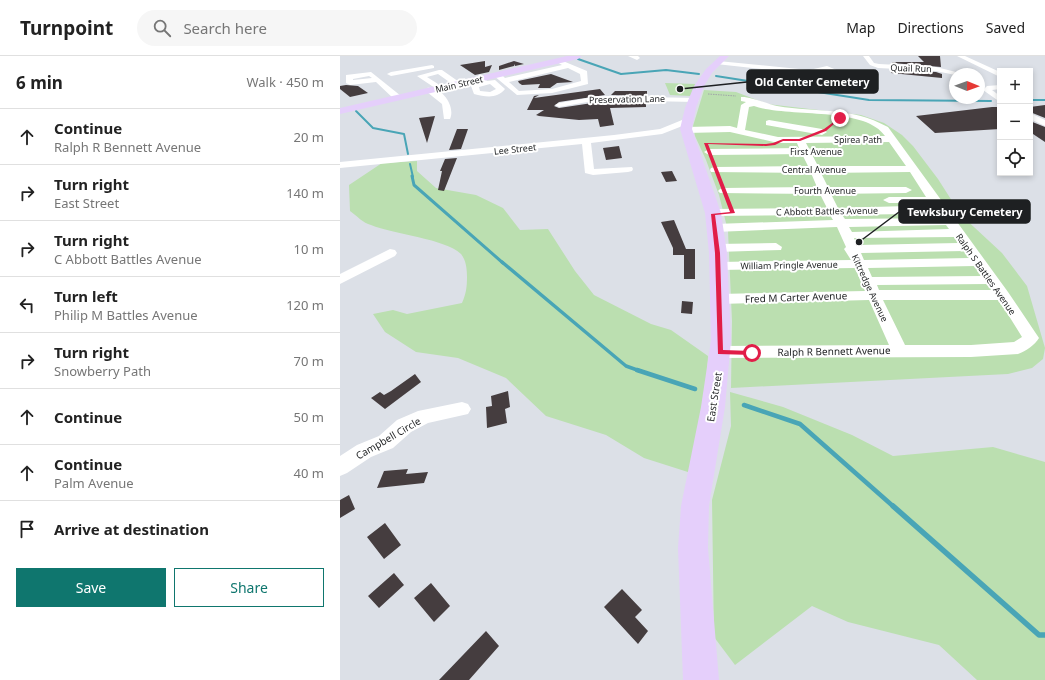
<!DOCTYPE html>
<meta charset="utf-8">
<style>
:root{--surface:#fff;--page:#f6f6f6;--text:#222;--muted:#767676;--line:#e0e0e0;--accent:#0f766e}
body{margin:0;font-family:"Noto Sans",sans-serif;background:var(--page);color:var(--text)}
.controls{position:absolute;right:12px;top:12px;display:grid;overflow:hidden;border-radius:0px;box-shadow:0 2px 6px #0003}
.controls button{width:36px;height:36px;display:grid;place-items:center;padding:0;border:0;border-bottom:1px solid var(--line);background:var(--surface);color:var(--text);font:20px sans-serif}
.compass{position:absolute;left:609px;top:12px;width:36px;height:36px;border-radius:50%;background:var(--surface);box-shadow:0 2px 6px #0003;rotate:91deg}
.stop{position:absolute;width:12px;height:12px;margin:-9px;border:3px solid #e11d48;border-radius:50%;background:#fff}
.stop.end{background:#e11d48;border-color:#fff;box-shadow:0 1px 4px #0008}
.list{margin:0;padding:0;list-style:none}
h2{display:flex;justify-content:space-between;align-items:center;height:52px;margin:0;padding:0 16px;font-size:17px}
h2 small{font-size:13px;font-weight:400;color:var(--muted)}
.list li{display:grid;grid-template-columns:26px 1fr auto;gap:12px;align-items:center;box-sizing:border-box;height:56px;padding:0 16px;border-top:1px solid var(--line)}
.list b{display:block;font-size:15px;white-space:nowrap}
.list p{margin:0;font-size:13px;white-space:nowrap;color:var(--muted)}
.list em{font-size:13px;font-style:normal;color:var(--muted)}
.actions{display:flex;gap:8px;padding:12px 16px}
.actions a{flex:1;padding:9px 0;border:1px solid var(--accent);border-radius:0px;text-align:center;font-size:14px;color:var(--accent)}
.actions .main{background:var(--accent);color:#fff}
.icon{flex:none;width:22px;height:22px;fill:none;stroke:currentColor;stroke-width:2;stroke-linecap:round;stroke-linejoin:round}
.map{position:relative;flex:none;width:705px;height:624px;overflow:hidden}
header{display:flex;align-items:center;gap:24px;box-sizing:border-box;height:56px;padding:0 20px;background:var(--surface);border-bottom:1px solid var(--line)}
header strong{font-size:19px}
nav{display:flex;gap:22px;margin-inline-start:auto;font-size:14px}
.search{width:280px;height:36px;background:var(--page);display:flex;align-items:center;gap:10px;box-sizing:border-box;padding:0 14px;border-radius:22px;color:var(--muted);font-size:15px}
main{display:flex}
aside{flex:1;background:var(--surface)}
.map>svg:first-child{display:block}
.green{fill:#bbdfb0}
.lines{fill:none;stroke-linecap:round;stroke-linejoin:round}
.stream-far4{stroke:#49a5b6;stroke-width:2}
.stream-far3{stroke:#49a5b6;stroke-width:3}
.stream-far2{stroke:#49a5b6;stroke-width:3.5}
.stream-far1{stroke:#49a5b6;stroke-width:4.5}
.stream{stroke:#49a5b6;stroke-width:5.5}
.building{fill:#453d3f}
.path{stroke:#a0a4a9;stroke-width:1;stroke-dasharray:1.5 1;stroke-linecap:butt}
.minor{fill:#fff;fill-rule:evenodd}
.major{fill:#e5cffb;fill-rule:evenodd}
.route{fill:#e11d48}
.labels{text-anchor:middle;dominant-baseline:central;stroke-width:4;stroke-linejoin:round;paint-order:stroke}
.far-street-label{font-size:9px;fill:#1e2022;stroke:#fff}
.street-label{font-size:10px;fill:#1e2022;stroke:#fff}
.leader{fill:none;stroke:#1e2022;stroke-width:1.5}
.callout-dot{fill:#1e2022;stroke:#fff;stroke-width:1.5}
.callout{fill:#1e2022;stroke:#1e2022;stroke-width:1.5}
.callout-label{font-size:11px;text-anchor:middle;font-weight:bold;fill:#fff}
</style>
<header>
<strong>Turnpoint</strong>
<div class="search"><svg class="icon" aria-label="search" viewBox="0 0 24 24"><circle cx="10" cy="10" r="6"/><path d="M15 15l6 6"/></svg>Search here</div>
<nav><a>Map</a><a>Directions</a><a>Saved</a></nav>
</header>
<main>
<aside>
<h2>6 min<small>Walk · 450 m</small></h2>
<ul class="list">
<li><svg class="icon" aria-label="ahead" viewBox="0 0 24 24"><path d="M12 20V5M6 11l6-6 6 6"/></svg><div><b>Continue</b><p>Ralph R Bennett Avenue</p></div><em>20 m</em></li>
<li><svg class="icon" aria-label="right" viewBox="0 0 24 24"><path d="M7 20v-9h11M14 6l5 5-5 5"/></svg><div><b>Turn right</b><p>East Street</p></div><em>140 m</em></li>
<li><svg class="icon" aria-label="right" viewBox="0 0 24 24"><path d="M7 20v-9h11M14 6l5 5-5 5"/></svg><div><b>Turn right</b><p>C Abbott Battles Avenue</p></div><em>10 m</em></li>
<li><svg class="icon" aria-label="left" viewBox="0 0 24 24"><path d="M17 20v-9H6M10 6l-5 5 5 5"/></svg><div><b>Turn left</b><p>Philip M Battles Avenue</p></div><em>120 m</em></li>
<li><svg class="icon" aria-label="right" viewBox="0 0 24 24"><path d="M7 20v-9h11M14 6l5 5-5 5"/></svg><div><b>Turn right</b><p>Snowberry Path</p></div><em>70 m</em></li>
<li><svg class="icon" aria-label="ahead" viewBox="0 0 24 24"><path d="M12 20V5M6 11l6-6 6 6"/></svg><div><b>Continue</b></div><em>50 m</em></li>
<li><svg class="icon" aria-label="ahead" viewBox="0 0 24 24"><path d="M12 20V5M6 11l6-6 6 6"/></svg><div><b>Continue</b><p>Palm Avenue</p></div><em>40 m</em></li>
<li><svg class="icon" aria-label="arrive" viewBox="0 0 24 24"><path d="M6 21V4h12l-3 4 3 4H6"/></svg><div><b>Arrive at destination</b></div></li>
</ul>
<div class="actions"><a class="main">Save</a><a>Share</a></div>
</aside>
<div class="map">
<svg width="705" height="624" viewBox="0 0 705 624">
<rect width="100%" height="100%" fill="#dce0e7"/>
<path class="green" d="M325,27L356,28L351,40L330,39Z
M364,34L396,36L427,48L521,59L544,67L562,79L573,90L598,123L621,159L662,197L687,230L705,292L703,303L692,312L668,318L391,332L392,265L388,175L379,139L366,104L355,80L353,70Z
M77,105V115L96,132L136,139L163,152L180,174L208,173L235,215L254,239L311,268L331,274L368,300L367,317L351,417L304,402L266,379L206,360L166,322L118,302L76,296L45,276L33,258L53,254L67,258L122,247C126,238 127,231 127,221C127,213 126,204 121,198C106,183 53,178 31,169C23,167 17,160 10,155L9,129L42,107Z
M390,336L443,351L512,379L553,400L653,391L705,406V624H637L599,589L508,566L472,550L395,609L374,581L372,444L391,370Z"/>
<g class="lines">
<path class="stream-far4" d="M238,3L281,18L326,14L359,18
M376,20L529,44L651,45
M690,44H705
M16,55L33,72L64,78L68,98
M70,108L73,121"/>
<path class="stream-far3" d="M72,120L74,129L163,207"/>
<path class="stream-far2" d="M162,206L286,310L300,315"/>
<path class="stream-far1" d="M297,314L355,333
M404,349L460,368L554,451"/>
<path class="stream" d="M553,450L699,579H705"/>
</g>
<path class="building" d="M578,0H600L601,11L552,7L553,6H584Z
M145,5V11L152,9L149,16L135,19L120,9Z
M174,5L184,8L175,10V8L174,10L159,14V10Z
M551,14L596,16L602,18V22L551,17Z
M211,18L233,26L217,27L210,32H198L200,28L182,29L179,27L178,25Z
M6,29L18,30L28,37L10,41L0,33V30Z
M260,33L265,39L219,46L214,50L219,52L259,46H306V51L270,52L274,69L260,71L258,63L239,64L199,60L196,59L204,54H187L194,40L199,39L194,42Z
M275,35H307V40L271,39Z
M705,49V62L690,56V51Z
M652,51H660V73L595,77L576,60Z
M95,60L87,87L79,62Z
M690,65L705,71V86L690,76Z
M117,73H128L121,93L109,94Z
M279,90L282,102L266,104L263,92Z
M117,102L104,135L98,134L102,115H100L105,103Z
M332,115L337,125L326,126L321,116Z
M334,164L346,193H355V223H344V199H333V192L321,166Z
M342,245L353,246L352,258L341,257Z
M75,318L81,326L45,353L31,342L40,336L44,339L51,335Z
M168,335L170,351L165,353L167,367L147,372L146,351L152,350L151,340Z
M68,413L66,418L88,416L84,427L37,432L44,415Z
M9,439L15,453L0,462V444Z
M45,467L61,489L44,503L27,481Z
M54,517L64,529L39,552L28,540Z
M91,527L110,550L94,566L74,542Z
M282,533L302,554L295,561L308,575L298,588L264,551Z
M146,575L159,590L129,624H99Z"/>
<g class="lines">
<path class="path" d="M368,38L396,40"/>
<path class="minor" d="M288,0H298L300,2L297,4Z
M523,0H529L534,7L539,8L596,11L624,18L615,19L596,15L538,12L530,9Z
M617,0H625L660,16V21Z
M218,3L247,15L248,28L212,37L177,39L153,19L160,17L165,22L222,9L215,5ZM228,12L240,18L241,25L212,33L179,35L169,26Z
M378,5L469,14L487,10L499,15L487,20L376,8V6ZM483,14L489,15H479Z
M92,9L94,10V12L51,20L47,18L51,16Z
M99,14H102L122,28L115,30L98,18L87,21L98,28L99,30L95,32L77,20Z
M31,16L61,40V44H55L36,26L10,29L6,27V19ZM29,20L32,22L13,24V23Z
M137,21H143L147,25L155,24L165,33C157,43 146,41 134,38L131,30L139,26L136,23ZM150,28L156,33L150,36L140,35L139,31Z
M660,29V33L652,34L660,40V46L643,34L647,30Z
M87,32C101,30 116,50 110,63H104L102,48L87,36Z
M259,40L355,42L359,44L355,46L259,44L219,51L215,49L219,47Z
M401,41C409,40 428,48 437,50C478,57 509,50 548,71L668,236L699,282C695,289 686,295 678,298L631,301L380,302L374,300L372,296L374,292L380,290L549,289L529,244L379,248L374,246L372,243L374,240L379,238L525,235L515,212L378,214L373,213L371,210L373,207L378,206L511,204L504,193L506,191L497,171L375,176L369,172L375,168L493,164L490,159L369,160L367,157L369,154L373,153L487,152L480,138L380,137L378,135L380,133L384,132L477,131L471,117L371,116L370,114L371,112L375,111L468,110L462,98L369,99L364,96L369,93L459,92L457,87H438L390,76L346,77L341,74L346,71L390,70L397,72L401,49L406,46L401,45ZM414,50C448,62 525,50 545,80L438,81L405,74L409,51ZM549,86L566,110H478L466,87ZM570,116L586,141H549L543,144L549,147H591L601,162L505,163L502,159L567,158L573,154L567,150L498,152L491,138L566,137L572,134L566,131H488L481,117ZM606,169L609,173L512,176L509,171ZM614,181L619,187L517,189L514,182ZM624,195L629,202L524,204L521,197ZM635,210L642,220L532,221L528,212ZM648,228L652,234H539L537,229ZM543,244H659L682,281L674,286L631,289H565Z
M690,57L705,64V70L690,63Z
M347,62L351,65L350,67L322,78L251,87L254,113L292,111L293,113L292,115L288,116L253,119L245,117L242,88L0,112V106L274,79L320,73Z
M429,64L482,73L487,76L482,79L426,69V65Z
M436,187L442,191L441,194L377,196L370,192L377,188Z
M50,193L55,194L57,197L55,200L0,228V218Z
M122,346L128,348L131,353L128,358L88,367L71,376L53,392L31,401L7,417L0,420V400L17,389L39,380L57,364L78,355Z"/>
<path class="major" d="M227,0H242L238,3L0,58V52Z
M380,0H389L372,17L364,30L356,52L352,73L381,157L387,197L391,284L385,351L369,450L368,492L379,624H343L338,492L341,450L361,351L371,284L369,197L365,157L340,73L345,52L354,30L366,13Z"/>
</g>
<path class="route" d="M499,62H501L486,75L460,85H443L435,89L426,90L368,88L395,157L375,159L380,197L383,294L412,295L415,297L412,299L378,298L375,197L371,158L390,156L364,87L426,88L433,87L443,83H459L484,73Z"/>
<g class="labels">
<g class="far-street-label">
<text transform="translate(571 12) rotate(2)">Quail Run</text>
<text transform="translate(119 28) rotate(-13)">Main Street</text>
<text transform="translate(287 43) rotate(-1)">Preservation Lane</text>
<text x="518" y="83">Spirea Path</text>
<text transform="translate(175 93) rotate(-6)">Lee Street</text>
<text x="476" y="95">First Avenue</text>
<text x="474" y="113">Central Avenue</text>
<text x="485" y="134">Fourth Avenue</text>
<text transform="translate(487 155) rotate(-1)">C Abbott Battles Avenue</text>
<text transform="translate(449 209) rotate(-1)">William Pringle Avenue</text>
<text transform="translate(646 218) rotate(55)">Ralph S Battles Avenue</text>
<text transform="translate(530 232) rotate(65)">Kittredge Avenue</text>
</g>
<g class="street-label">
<text transform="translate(456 241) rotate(-2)">Fred M Carter Avenue</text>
<text transform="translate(494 295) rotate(-1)">Ralph R Bennett Avenue</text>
<text transform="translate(374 341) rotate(-81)">East Street</text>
<text transform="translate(48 382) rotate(-30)">Campbell Circle</text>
</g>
</g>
<path class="leader" d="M340 33L407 26M519 186L559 156"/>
<g class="callout-dot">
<circle cx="340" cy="33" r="4"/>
<circle cx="519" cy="186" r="4"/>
</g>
<g class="callout">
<rect x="407" y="14" width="131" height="23" rx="4"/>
<rect x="559" y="144" width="131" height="23" rx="4"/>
</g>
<g class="callout-label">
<text x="472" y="30">Old Center Cemetery</text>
<text x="625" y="160">Tewksbury Cemetery</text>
</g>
</svg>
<div class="controls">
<button>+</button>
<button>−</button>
<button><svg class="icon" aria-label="locate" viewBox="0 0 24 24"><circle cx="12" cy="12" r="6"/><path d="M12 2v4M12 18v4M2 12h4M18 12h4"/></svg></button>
</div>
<svg class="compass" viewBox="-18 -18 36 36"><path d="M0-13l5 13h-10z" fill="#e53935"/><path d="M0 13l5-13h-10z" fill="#767676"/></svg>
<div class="stop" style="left:412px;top:297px"></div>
<div class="stop end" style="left:500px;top:62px"></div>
</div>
</main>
